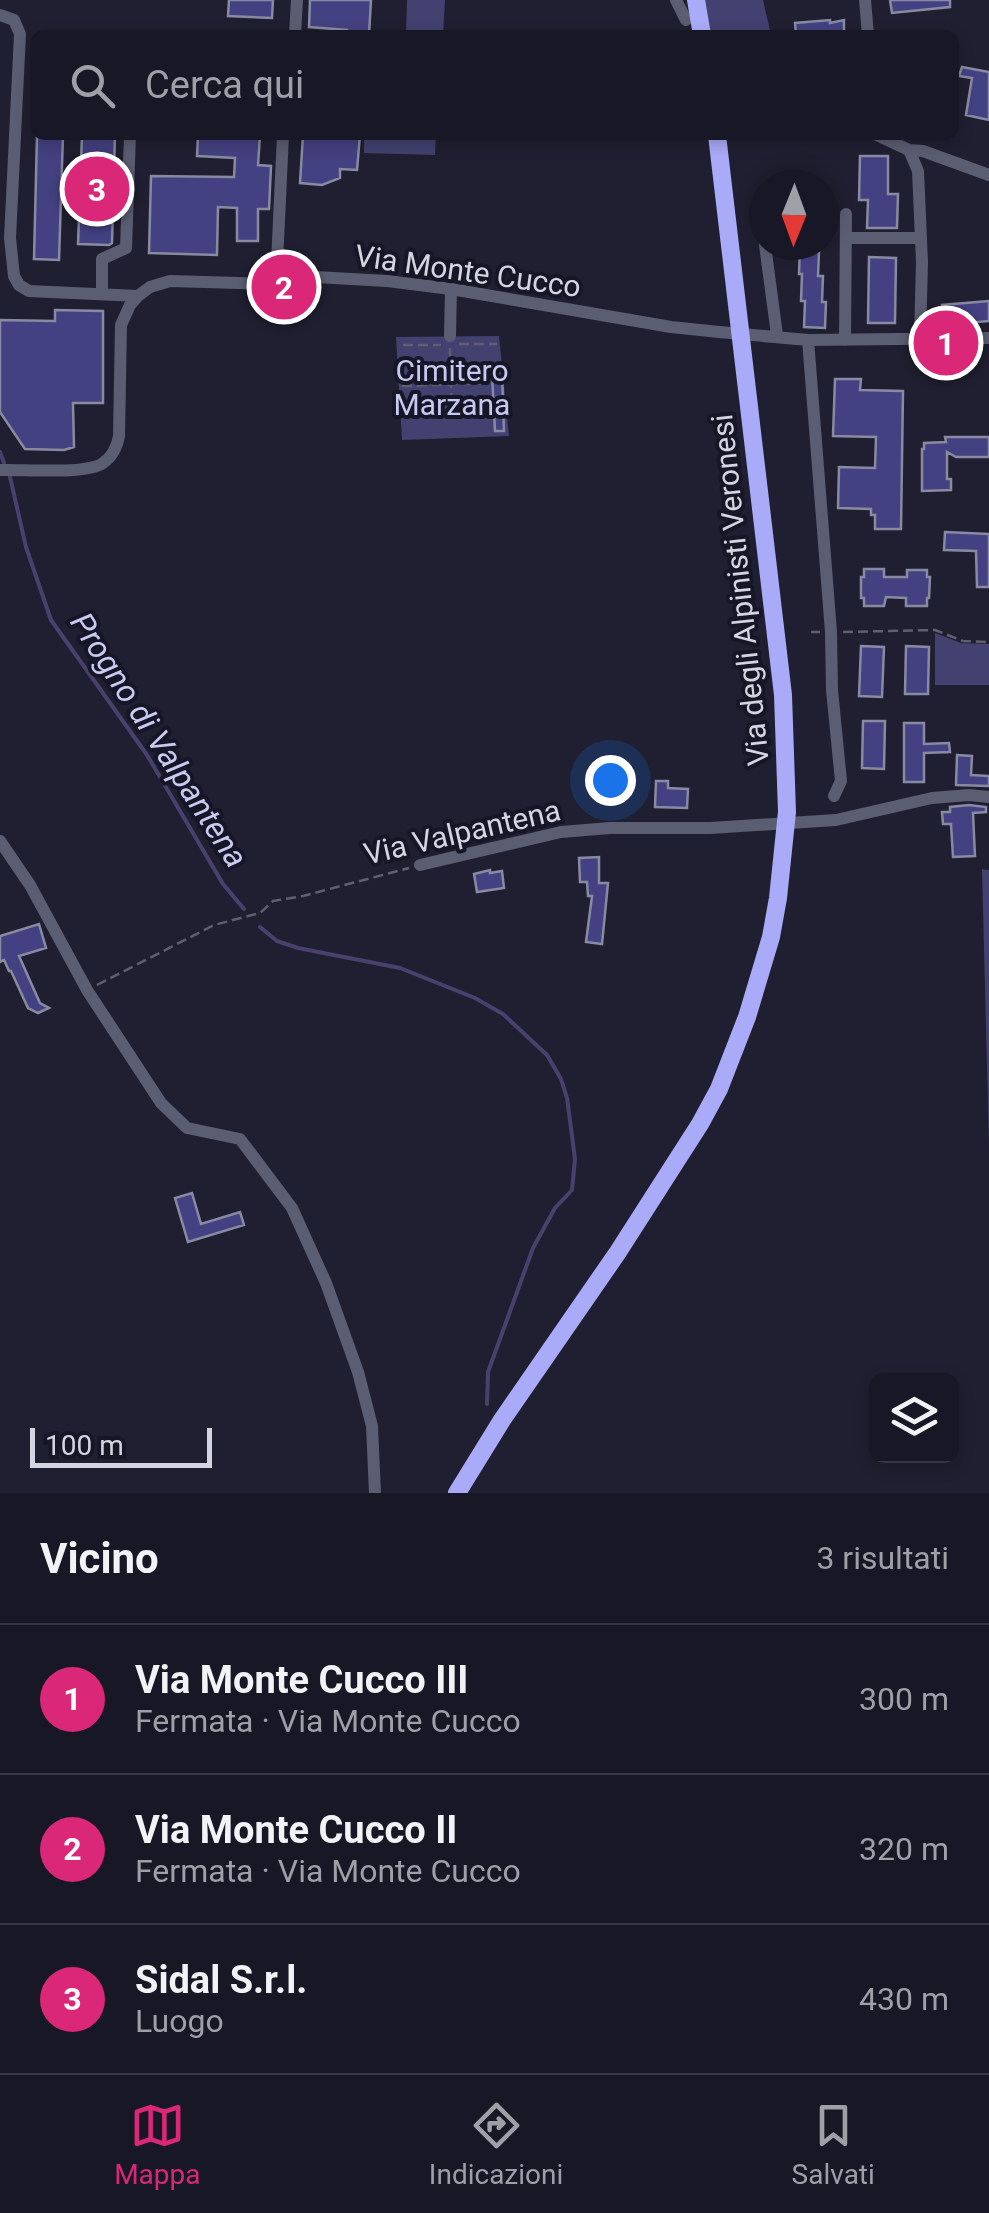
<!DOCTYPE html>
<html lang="it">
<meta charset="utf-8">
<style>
:root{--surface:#171725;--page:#242432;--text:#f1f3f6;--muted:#9e9fa7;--line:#363642;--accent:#db2777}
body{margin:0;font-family:Roboto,sans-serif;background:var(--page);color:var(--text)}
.controls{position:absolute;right:30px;bottom:30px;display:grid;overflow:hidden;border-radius:15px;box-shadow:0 5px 15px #0003}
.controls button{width:90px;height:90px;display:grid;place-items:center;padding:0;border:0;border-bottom:2px solid var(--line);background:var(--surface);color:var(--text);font:50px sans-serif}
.compass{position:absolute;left:749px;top:170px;width:90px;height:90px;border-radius:50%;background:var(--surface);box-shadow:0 5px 15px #0003;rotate:181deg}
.scale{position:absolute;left:30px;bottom:25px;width:182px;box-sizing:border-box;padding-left:10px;border:5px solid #d4d5e2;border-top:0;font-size:28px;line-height:35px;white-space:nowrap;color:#d4d5e2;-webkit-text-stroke:8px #161627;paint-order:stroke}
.you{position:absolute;left:610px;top:780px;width:35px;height:35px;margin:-25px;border:8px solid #fff;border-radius:50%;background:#1a73e8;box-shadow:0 0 0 15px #1a73e833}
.badge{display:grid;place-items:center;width:65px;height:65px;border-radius:50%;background:var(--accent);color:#fff;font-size:32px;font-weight:700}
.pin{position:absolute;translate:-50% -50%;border:5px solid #fff;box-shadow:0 2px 10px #0006}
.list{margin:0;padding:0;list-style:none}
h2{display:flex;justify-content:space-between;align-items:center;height:130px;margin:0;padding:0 40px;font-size:42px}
h2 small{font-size:32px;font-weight:400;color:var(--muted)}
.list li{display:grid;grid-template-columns:65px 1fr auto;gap:30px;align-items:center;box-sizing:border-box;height:150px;padding:0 40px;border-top:2px solid var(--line)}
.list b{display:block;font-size:38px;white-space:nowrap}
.list p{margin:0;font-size:32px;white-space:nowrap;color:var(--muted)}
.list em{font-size:32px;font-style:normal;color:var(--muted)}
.icon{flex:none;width:55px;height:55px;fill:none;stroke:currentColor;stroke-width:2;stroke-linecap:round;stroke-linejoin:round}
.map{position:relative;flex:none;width:989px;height:1493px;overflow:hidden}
.search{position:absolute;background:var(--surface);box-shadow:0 5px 15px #0003;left:30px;right:30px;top:30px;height:110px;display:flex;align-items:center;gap:25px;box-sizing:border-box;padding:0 35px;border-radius:15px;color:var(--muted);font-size:38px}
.sheet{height:580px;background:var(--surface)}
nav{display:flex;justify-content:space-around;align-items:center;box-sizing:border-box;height:140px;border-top:2px solid var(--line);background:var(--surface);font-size:28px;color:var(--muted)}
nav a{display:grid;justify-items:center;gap:5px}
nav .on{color:var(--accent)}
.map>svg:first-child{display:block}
.green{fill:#42416f}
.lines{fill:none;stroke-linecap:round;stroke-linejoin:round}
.stream{stroke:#4a406d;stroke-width:4}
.building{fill:#444182;stroke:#888aa1;stroke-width:2.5}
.path{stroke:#5f5f6f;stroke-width:2.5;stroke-dasharray:10 5;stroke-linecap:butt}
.minor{stroke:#5b5d72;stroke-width:12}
.highway{stroke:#aaabf8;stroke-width:18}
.labels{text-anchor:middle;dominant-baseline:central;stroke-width:8;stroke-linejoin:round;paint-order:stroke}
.street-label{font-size:30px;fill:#d4d5e2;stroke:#161627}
.park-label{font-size:30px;fill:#c7caf0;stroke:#161627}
.water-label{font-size:32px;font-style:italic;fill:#c8caf1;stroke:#161627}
</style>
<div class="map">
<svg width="989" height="1493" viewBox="0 0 989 1493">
<rect width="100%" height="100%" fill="#1f1f31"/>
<path class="green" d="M407,0H445L443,35H406Z
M704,0H763L771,35H711Z
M364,135H436L435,155L364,153Z
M499,336L509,436L402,440L396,337Z
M935,633L961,643L989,644V685H935Z
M982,869L989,870V1146Z"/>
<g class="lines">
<path class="stream" d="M0,452L4,463
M10,477L26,547L51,620L147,755L223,884L244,909
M260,927L277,941L298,948L400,968L475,998L503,1014L547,1055L561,1079L567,1098L575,1159L572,1190L555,1208L533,1248L488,1372L487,1404"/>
</g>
<path class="building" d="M229,0H273L272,18L228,16Z
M310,0H371L369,35H347V30L309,27Z
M890,0H950V7L892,13Z
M830,20V23L844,20V35H796L795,23Z
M962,67L989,72V120L966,115L972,78L959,76Z
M37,135H63L59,260L34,259Z
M82,135H115L112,243L109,245L78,244Z
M198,135H260L258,165L271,166L269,209H258V241H237V208L218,207L217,255L149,253L151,176L234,177L235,158L197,156Z
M303,135H360L357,170L340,169V178L322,185L300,183Z
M860,156H888V194H898L897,228H867L868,200H859Z
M800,245H816V251L819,252L818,276H823L822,302H826L825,328L804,327L805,301H801L802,274H799Z
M869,257L896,258L895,323H868Z
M989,301V321L944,325L942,305Z
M55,310L103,311V403H73L74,447L64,450L25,449L0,412V320L55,321Z
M492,374H502L504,431H495Z
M835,379H861L860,390L903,391L901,529H875V515H871V509L838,508L839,467L875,468L876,437L833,436Z
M945,437H989V457H956L947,452V479H951V490L922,491V449H924V443L946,442Z
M945,532L989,534V587H977L976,551L944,550Z
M864,569H884V577H907V570H927V577H930L929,598H927V606H906V598L886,597L884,606H864V598H861V577H864Z
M861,646L884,647L882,697L859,696Z
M906,646L929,647L928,694H905Z
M863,721H885L884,769L862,768Z
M904,723H924V744L949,743L950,752L924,753V782H904Z
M957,755L972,756L971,775L989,776V786L956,785Z
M656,781H668V788L688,789L687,808L655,807Z
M969,805L986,807V812L973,813L975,856L953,857L951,824H943L942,812H950V807Z
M599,857V883H608L602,944L586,942L592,896H588L587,882H580L579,858Z
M490,870V873L502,871L504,888L477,892L474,874Z
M39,924L46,948L19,956L40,1003L49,1008L38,1013L28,1008L11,971H9L4,960L0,962V936Z
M192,1193L201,1224L240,1212L244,1225L188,1242L175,1198Z"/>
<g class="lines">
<path class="path" d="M459,344H497
M403,345H441
M450,348L452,422
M402,386L492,383
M811,632H820
M843,632L935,630L963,641L989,642
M97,985L214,925L260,913L273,901L303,896L409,868"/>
<path class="minor" d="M676,0L686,20
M865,0L868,35
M0,15L14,20L20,34L10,238L14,276L19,285L29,291L138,296
M295,35L297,0
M877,135L909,150L923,151L989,175
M909,150L918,171L922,262L920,338
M761,213L764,238
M846,238H921
M765,245L777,335
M276,284L283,135
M102,293V259L126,248L130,135
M450,336L451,289
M808,340L831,632L832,690L841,781L834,796
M845,340L846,214
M0,470C22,469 87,475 103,463C112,457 117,447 119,436L121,325L130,305L138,296L150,287L170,281L276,284L298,276L387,281L451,289L671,327L719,332L808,340L989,338
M0,841L30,885L87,990L161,1103L187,1128L240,1139L292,1208L326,1283L358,1372L372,1426L375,1493
M420,865L561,832L610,828H710L836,820L932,798L969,795L989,797"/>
<path class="highway" d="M696,0L702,35
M457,1493L502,1420L618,1252L700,1124L719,1089L747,1017L771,937L778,898L787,812L783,695L717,135"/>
</g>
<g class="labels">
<g class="street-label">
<text transform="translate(468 271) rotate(8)">Via Monte Cucco</text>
<text transform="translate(740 590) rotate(-96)">Via degli Alpinisti Veronesi</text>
<text transform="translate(462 832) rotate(-13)">Via Valpantena</text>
</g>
<g class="park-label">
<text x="452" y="370">Cimitero<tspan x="452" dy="34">Marzana</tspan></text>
</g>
<g class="water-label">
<text transform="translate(159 740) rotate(57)">Progno di Valpantena</text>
</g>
</g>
</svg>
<div class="controls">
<button><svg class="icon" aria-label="layers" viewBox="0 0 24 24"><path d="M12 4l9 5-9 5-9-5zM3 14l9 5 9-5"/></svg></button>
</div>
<svg class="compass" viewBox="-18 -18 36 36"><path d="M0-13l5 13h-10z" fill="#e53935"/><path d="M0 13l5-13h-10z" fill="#9e9fa7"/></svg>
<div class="scale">100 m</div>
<div class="you"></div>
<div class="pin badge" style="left:946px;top:343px">1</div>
<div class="pin badge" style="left:284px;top:287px">2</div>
<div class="pin badge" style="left:97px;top:189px">3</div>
<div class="search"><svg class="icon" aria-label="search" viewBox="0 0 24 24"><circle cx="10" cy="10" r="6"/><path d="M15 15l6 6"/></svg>Cerca qui</div>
</div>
<section class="sheet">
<h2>Vicino<small>3 risultati</small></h2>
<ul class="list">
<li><span class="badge">1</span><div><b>Via Monte Cucco III</b><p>Fermata · Via Monte Cucco</p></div><em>300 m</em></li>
<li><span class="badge">2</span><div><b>Via Monte Cucco II</b><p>Fermata · Via Monte Cucco</p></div><em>320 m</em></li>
<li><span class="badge">3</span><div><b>Sidal S.r.l.</b><p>Luogo</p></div><em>430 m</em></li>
</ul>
</section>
<nav>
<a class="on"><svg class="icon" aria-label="map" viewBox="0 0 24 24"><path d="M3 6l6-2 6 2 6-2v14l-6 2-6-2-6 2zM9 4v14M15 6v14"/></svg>Mappa</a>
<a><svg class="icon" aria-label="directions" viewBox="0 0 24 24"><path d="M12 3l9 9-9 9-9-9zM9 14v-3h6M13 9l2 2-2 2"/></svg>Indicazioni</a>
<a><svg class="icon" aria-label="saved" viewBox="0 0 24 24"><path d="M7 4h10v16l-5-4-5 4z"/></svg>Salvati</a>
</nav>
